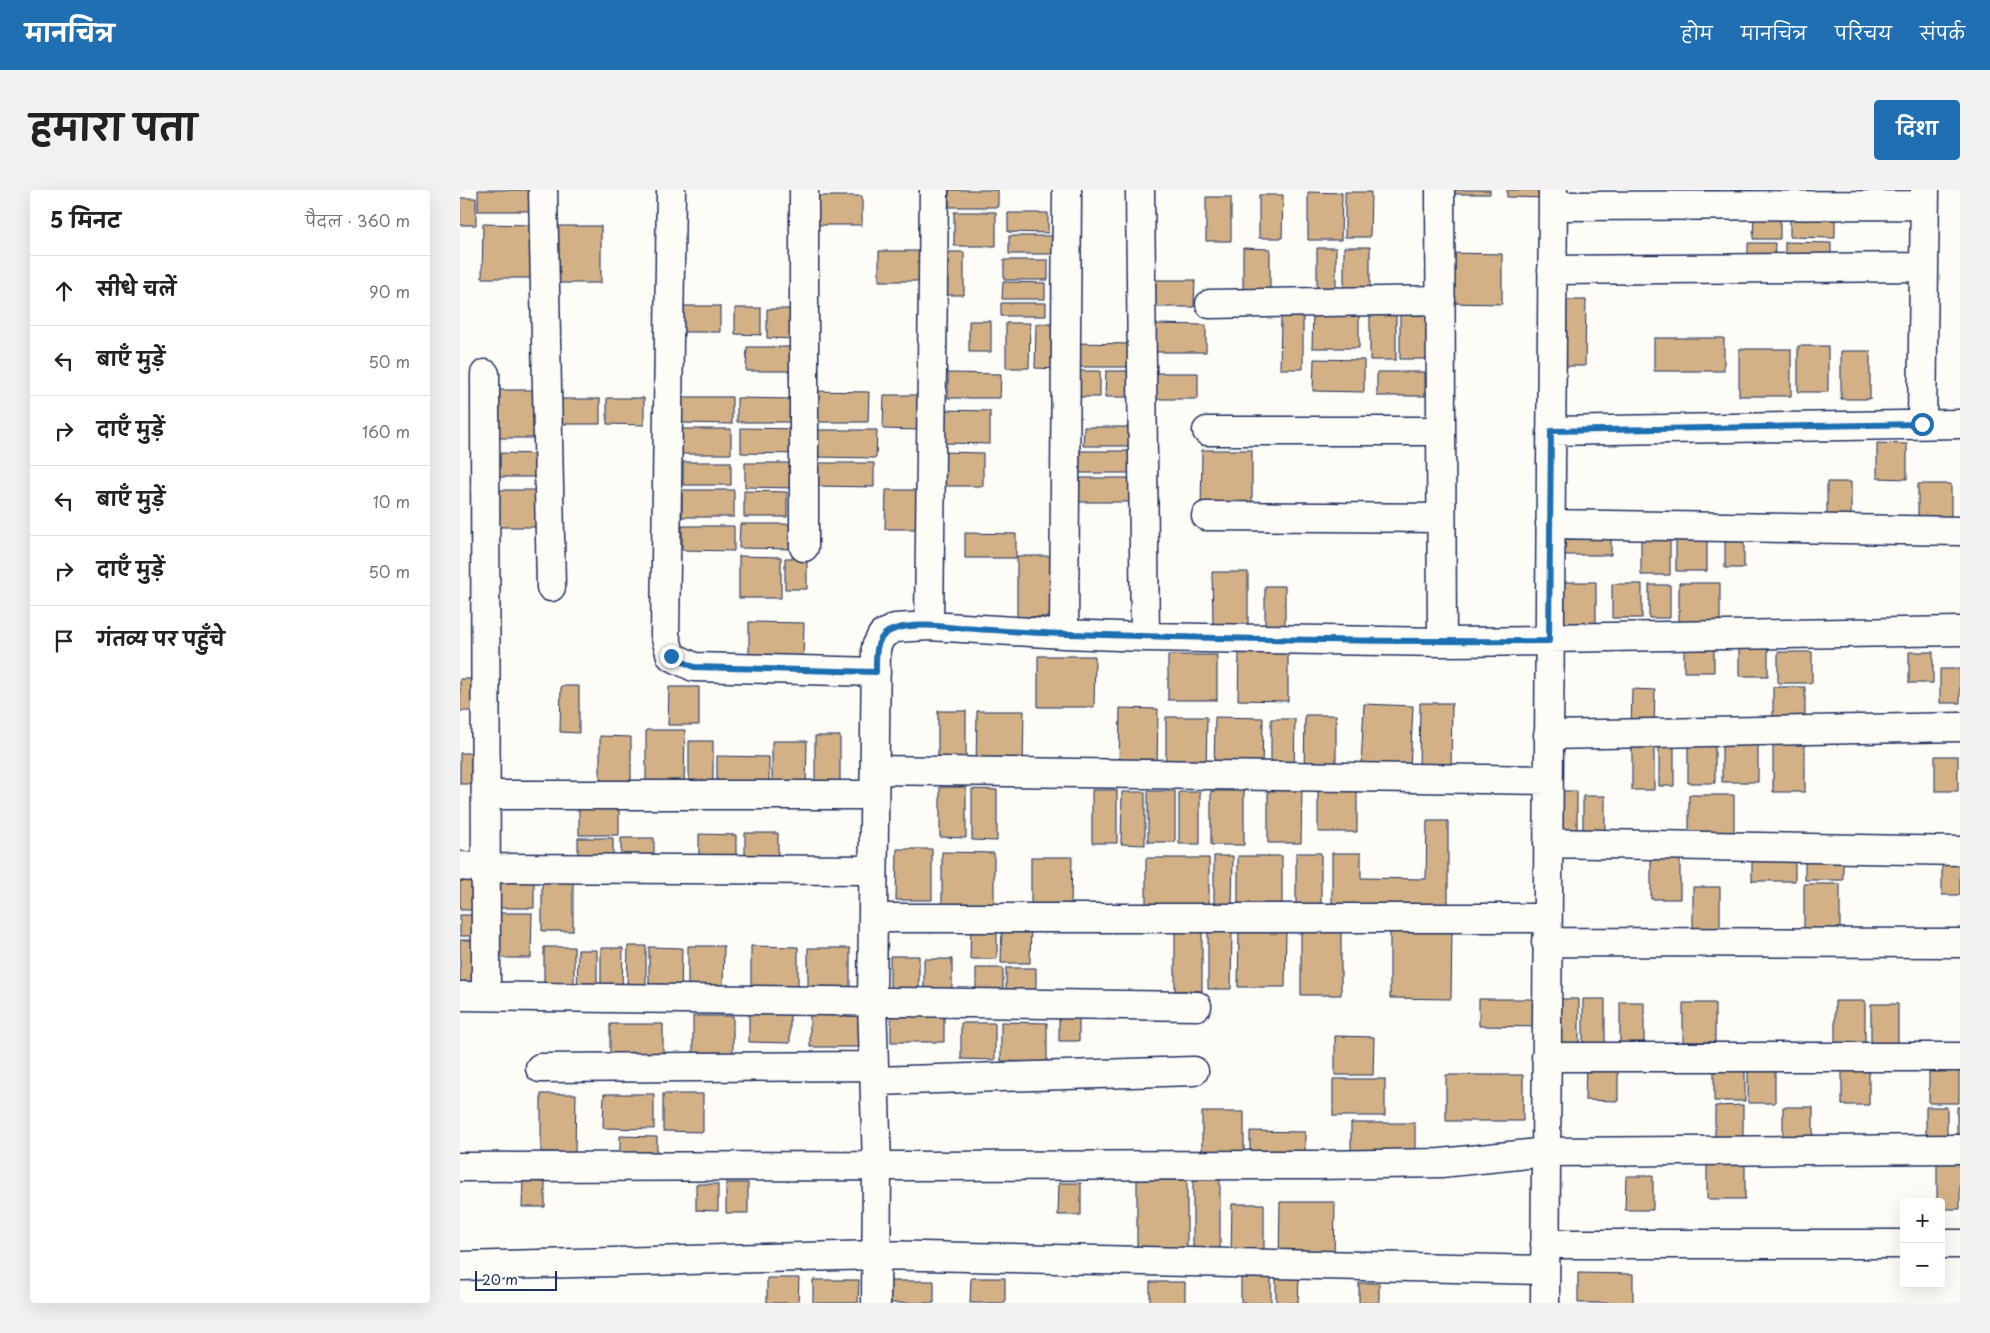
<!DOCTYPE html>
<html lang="hi">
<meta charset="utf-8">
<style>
:root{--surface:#fff;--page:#f2f2f2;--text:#222;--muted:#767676;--line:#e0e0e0;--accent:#1f6fb2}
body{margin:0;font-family:"Playpen Sans","Playpen Sans Deva",sans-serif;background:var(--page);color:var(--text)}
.controls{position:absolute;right:15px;bottom:15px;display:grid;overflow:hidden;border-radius:5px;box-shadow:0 5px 20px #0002}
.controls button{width:45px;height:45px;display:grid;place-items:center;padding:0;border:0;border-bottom:1px solid var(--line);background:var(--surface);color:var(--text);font:25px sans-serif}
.scale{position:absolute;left:15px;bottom:12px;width:82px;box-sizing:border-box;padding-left:5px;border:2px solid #1b2f5e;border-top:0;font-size:14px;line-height:18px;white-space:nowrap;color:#1b2f5e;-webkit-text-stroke:4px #fdfcf7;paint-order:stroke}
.stop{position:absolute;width:15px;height:15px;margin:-11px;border:4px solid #1f6fb2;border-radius:50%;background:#fff}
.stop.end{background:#1f6fb2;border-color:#fff;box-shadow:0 1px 5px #0008}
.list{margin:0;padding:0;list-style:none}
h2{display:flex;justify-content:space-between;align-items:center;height:65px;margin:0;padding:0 20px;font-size:21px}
h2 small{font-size:16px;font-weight:400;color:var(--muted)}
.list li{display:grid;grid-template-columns:32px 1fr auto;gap:15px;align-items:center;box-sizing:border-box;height:70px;padding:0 20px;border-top:1px solid var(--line)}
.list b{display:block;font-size:19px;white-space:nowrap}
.list em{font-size:16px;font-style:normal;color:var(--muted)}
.icon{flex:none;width:28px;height:28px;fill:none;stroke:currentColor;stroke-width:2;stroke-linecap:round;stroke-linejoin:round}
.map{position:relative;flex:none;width:1500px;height:1113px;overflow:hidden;border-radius:5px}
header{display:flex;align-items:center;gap:30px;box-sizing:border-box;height:70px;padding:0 25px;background:var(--accent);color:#fff}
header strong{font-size:24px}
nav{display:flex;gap:28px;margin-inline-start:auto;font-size:18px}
.intro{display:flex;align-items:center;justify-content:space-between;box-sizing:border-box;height:120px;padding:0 30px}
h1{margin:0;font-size:35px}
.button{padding:12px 22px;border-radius:5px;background:var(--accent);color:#fff;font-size:18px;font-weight:700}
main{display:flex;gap:30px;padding:0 30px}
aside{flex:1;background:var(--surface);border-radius:5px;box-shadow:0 5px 20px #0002}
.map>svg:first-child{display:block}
.building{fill:#d3b085;stroke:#1b2f5e}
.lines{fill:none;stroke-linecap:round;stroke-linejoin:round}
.minor-casing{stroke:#1b2f5e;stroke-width:31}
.minor{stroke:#fdfcf7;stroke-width:28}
.route{stroke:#1f6fb2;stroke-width:6}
</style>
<header>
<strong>मानचित्र</strong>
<nav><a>होम</a><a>मानचित्र</a><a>परिचय</a><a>संपर्क</a></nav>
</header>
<div class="intro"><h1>हमारा पता</h1><a class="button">दिशा</a></div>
<main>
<aside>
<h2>5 मिनट<small>पैदल · 360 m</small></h2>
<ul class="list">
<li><svg class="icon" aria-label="ahead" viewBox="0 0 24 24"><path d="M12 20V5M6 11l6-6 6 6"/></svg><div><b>सीधे चलें</b></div><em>90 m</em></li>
<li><svg class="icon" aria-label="left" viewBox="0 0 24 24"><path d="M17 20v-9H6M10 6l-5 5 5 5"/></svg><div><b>बाएँ मुड़ें</b></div><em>50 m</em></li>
<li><svg class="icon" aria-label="right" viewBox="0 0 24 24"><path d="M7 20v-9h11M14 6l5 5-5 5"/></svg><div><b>दाएँ मुड़ें</b></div><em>160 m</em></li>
<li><svg class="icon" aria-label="left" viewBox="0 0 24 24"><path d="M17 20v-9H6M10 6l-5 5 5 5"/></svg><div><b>बाएँ मुड़ें</b></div><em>10 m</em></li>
<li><svg class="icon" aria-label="right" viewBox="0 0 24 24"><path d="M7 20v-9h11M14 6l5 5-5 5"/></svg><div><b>दाएँ मुड़ें</b></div><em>50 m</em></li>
<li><svg class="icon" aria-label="arrive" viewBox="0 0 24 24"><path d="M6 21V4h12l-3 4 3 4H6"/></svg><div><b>गंतव्य पर पहुँचे</b></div></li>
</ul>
</aside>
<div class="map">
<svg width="1500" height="1113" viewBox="0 0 1500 1113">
<rect width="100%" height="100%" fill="#fdfcf7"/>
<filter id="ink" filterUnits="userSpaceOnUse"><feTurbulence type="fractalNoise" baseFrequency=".02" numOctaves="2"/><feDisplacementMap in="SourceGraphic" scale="10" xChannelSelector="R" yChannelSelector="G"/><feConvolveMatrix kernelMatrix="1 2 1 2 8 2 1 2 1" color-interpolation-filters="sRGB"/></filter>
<g filter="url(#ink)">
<path class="building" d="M18,0H74V21H18Z
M489,0H538V17H489Z
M987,0H1030V4H987Z
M1047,0H1085V8L1047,7Z
M1224,0H1262V9H1224Z
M1270,0H1297V9H1270Z
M848,2L882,3L881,50H848Z
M885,2H911L910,47H885Z
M799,5H823L822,48H799Z
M349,6H402V35H349Z
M746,7H771V51H746Z
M0,8H16V35H0Z
M494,22H536V56H494Z
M548,23H588V43L548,42Z
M1330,24H1375V48L1330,47Z
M1294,25H1320V49H1293Z
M23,34L71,35V88H22Z
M92,36H141V93H92Z
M549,46H593V64H549Z
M1325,52L1371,53V73H1325Z
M1288,53H1315L1314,73H1288Z
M884,57H910V105H884Z
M783,58L810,59V101H783Z
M857,58H876V103H857Z
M419,61H463V91H419Z
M480,62H504V105H479Z
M989,63L1042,64V114L988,113Z
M544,70H588V90H544Z
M687,90H735L734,117H687Z
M543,92L585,93V109H542Z
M1100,110H1126L1125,176H1099Z
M541,113H586V126H541Z
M218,116H260V142H217Z
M275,118H301V145L275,144Z
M307,119H337V149L307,148Z
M853,122H899V158H852Z
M910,123L936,124V170H910Z
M940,125H969V169H940Z
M821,127H843V179H820Z
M509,131H531V162H509Z
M546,133H570L569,178H546Z
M576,134H599V179L575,178Z
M696,134L746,135V162H696Z
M1194,148H1264V181H1194Z
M612,153L673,154V177H612Z
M1338,156H1368V202H1338Z
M287,157H334L333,181H286Z
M1279,159H1331V206H1279Z
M1381,161H1410V209H1381Z
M854,169L904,170V202L853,201Z
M612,181H640V207H612Z
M646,181H671V207H645Z
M917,182H965V206H917Z
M488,183L541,184L540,208H488Z
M693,183H738V209H693Z
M31,200H80V248H31Z
M351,201L409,202L408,232H350Z
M424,205H458V240L423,239Z
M220,207H272V234L220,233Z
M147,208H184V235L147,234Z
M277,208L333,209V232H277Z
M99,209H140V234H99Z
M482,220L530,221V254L482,253Z
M624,237H676L675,256H623Z
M281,238L341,239V264L281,263Z
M219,239H271V264H218Z
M356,240H417L416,268L356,267Z
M1417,253L1447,254V289L1417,288Z
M742,260H792V322H741Z
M613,261H675V283H612Z
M484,262L523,263V296H483Z
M37,263L84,264V287H37Z
M223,272H271V295H223Z
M285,273H335V298L285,297Z
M356,273H414V297L356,296Z
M615,288H673V312H615Z
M1367,292H1391V331H1367Z
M1458,294H1491V336H1458Z
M37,300H86L85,337H37Z
M222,300H274V327H222Z
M426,300H464V339H425Z
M284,301L327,302V327H284Z
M280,334H335V359L279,358Z
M222,336H274V361L222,360Z
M1265,341H1284V378H1265Z
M1104,342H1151V365H1104Z
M1181,342L1210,343V385H1181Z
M505,343L556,344V368H505Z
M1216,344H1247V381H1216Z
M279,366L321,367V408H279Z
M557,366H595V427H557Z
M325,368H347V399H325Z
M752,382H788V435H753Z
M1097,392H1136V439H1097Z
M1219,393H1260V438H1219Z
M1152,394H1182V428H1152Z
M1189,395H1210V428H1189Z
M805,396H825V445H805Z
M289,432L344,433L343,470H289Z
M1279,454H1308V486H1279Z
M1224,455L1254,456V482H1224Z
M1318,462H1352V493H1318Z
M1449,462H1473V493H1449Z
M779,463H828V511L778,510Z
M708,465H757V510H708Z
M578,466H635L634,517H578Z
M1480,479H1500V513H1480Z
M0,489H14V521H0Z
M101,496H119V543L100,542Z
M209,497H239V535H208Z
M1313,497H1345V531H1313Z
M1172,499L1195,500L1194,538H1171Z
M960,513H992L991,580H959Z
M904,514L953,516L950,580L901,577Z
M660,518L698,519L697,578H659Z
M478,521H506V573H478Z
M517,521H564L563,578H516Z
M845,525H876V582H844Z
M706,527H747L746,583H706Z
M755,527L803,528L802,584H754Z
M811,529H835L834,581H811Z
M186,540H225L224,599L186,598Z
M140,546L171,547V602H140Z
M355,546H380V601H355Z
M229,551H253V604L229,603Z
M312,551H347L346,603H312Z
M1262,551H1298V592H1262Z
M1313,551H1345V602H1313Z
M1199,552H1214V596H1199Z
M1228,552H1255V593H1228Z
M1172,554H1194V600H1172Z
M0,563H16V594H0Z
M257,566L309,567V594H257Z
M1475,566H1498V601H1475Z
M858,596H897V642H858Z
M480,597H506V648L480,647Z
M808,598H842L841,653H808Z
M512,599L537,600V651L512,650Z
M632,600H657V653H632Z
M688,601H715V652H688Z
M751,601H784V655H751Z
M1097,601H1117V639H1097Z
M662,602H685V655L661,654Z
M719,602H740V654H719Z
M1229,605H1274V646H1229Z
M1123,606H1145V641H1123Z
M119,617H159V645H119Z
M967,631H988V721H872V663H901V688L966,689Z
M285,643H318V672L285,671Z
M239,644L276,645V670H239Z
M118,648H153V674H118Z
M161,648H194V674H161Z
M437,659H472V710H436Z
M482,662L534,663V716H482Z
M1292,662H1335V691H1292Z
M836,663H861V717H836Z
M1345,663H1383V690H1345Z
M1191,664H1220V709H1191Z
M754,666H773L772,716H754Z
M778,666H822V716H778Z
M1482,666H1500V705H1482Z
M571,667H612L611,716H571Z
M686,668H749V719L686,718Z
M0,690H17V720H0Z
M34,691H74V718H34Z
M82,691H113V741H82Z
M1344,694H1380V744H1344Z
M1233,697H1260V740H1233Z
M37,723H72L71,768H37Z
M0,725H19V746H0Z
M511,735H537V769H510Z
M542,737H571L570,773H541Z
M715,737L742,738V801H715Z
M748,739H772L771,799H748Z
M841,739L881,740V805H841Z
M930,739H992L991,809L930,808Z
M779,740H826L825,797H778Z
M0,750H15V796H0Z
M168,756H186V801H167Z
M228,756H264L263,799L228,798Z
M291,756L338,757V804L291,803Z
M84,757H114V801H84Z
M189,757L222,758L221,803H189Z
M141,758H163L162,802H141Z
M348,758H390V804H348Z
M118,760H137V805H117Z
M430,766H459V803L430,802Z
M464,769H492V805L464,804Z
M516,778H543V807H516Z
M546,778H576V810H546Z
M1019,809H1080V837L1019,836Z
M1093,809H1119V859H1093Z
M1123,809H1145V854H1123Z
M1375,811H1405V859H1375Z
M1160,812H1184V857H1160Z
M1223,813H1255V852H1223Z
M1411,814H1438V864H1411Z
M289,820H330V853L289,852Z
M350,821H404V857H350Z
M431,821H484V852H431Z
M599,821H619V851H599Z
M233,826H273V863H233Z
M541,832L587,833V872L541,871Z
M501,833H535V870L501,869Z
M150,834H203V868H150Z
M875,846L914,847L913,885H875Z
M1126,872L1158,873V911L1125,910Z
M1254,874H1285V911H1254Z
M1288,874H1315V913H1288Z
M1382,874H1409V915H1382Z
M1469,876H1499V913H1469Z
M986,885H1063V931H986Z
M873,889H925V926H873Z
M81,904H116L115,963L81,962Z
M144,904H194V939L143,938Z
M203,904H243V942L203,941Z
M1283,915V949H1255V916Z
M1323,917H1353V957H1323Z
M1466,917H1487V954H1466Z
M1497,917H1500V953H1497Z
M742,922H784V964H742Z
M891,933H955V966H891Z
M790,941L845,942V965H790Z
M160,946L197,947V968H160Z
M1247,966H1285V1009H1247Z
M1477,971H1500V1019H1481V1012H1477Z
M1166,986H1193V1020H1165Z
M733,989H760V1064H733Z
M677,990H727V1069H677Z
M63,991L85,992V1017H62Z
M266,993H288V1023H266Z
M599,993H621V1025H598Z
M236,994H258V1021L236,1020Z
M820,1012H875L874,1071L819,1070Z
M772,1014H804V1064L771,1063Z
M1118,1083L1173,1084V1113H1118Z
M781,1087L811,1088V1113H781Z
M307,1088H339L338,1113H307Z
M511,1088H545V1113H510Z
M816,1088H839L838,1113H816Z
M353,1090H399L398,1113H353Z
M426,1091H474V1113H426Z
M690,1092H725V1113H690Z
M899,1093H919V1113H899Z"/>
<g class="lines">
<g class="minor-casing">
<path id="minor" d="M83,0L91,397
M211,0L205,445L211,466L234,477L416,482
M344,0V357
M680,0L685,447
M980,0L982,452
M1093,16L1464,15
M1092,80L1464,77
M750,114L981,110
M25,184L26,806
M1462,234L1465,0
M747,241H981
M1091,241L1500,234
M746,326L981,328
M1090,334L1500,341
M469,436L474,0
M604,444L607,0
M1089,448L1500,441
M1088,545L1500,537
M415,580L1088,590
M26,605H414
M1088,653L1500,661
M0,676L26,678L413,680
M413,728H1087
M1086,752L1500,753
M0,806L737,816
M1086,867H1500
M80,878L414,876
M415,891L734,881
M0,977L857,975L981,973L1087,962L1500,959
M1085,1054H1444
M1481,1054H1500
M2,1076L417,1065L1085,1080
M416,1113L417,976L412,810L416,457L422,445L435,438L469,436L604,444L685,447L982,452L1089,451
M1085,1113L1093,0"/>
</g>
<use href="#minor" class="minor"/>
</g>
</g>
<g class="lines" filter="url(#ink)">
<path class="route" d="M211,466L234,477L416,482C416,464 414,445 435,439C453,433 480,436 499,438C535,440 572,443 609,444C769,449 929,452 1089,451L1091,241L1462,234"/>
</g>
</svg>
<div class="controls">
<button>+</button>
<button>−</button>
</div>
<div class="scale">20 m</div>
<div class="stop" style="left:1462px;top:234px"></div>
<div class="stop end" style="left:211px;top:466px"></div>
</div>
</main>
